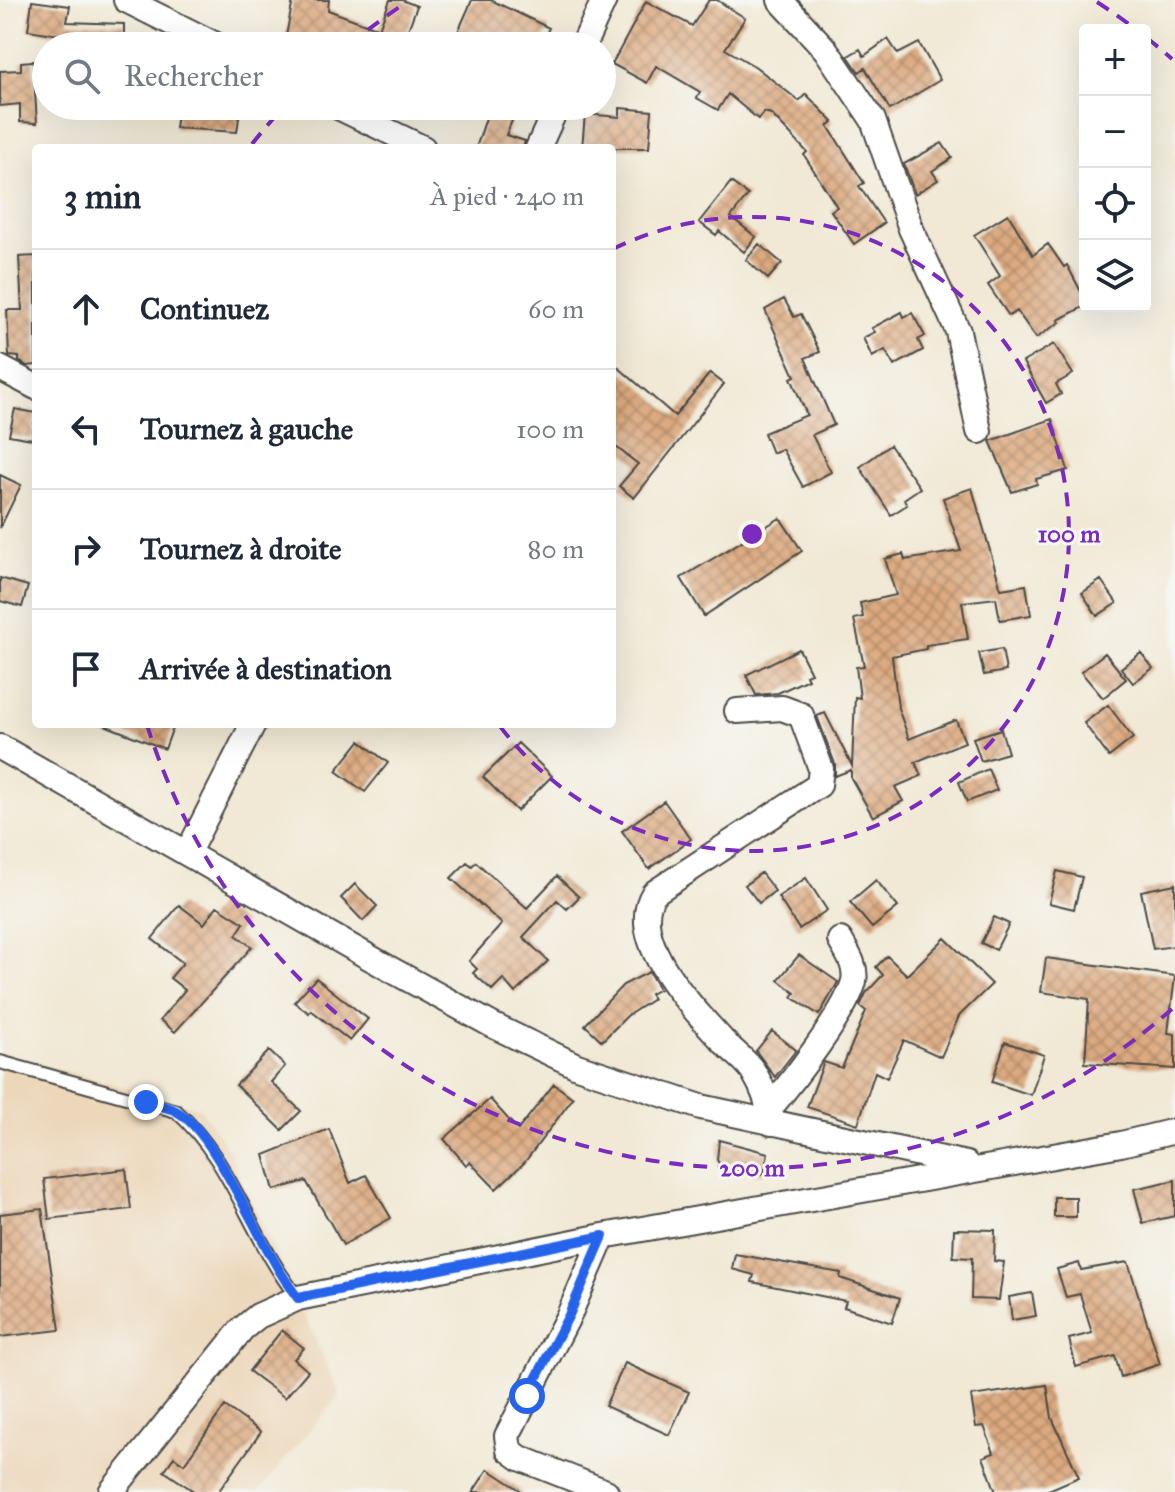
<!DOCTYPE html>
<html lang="fr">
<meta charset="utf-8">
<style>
:root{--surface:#fff;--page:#f6f6f7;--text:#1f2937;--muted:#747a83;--line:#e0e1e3}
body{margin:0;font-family:"IM FELL Great Primer",serif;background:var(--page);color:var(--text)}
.controls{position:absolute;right:24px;top:24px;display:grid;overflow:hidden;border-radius:8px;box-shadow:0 8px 32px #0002}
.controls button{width:72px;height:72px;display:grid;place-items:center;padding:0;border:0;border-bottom:2px solid var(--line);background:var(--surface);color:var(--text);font:40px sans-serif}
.stop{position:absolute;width:24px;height:24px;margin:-18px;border:6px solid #2563eb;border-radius:50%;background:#fff}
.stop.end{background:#2563eb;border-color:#fff;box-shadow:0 2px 8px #0008}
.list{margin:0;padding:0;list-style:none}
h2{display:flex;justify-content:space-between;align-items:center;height:104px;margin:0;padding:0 32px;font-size:34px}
h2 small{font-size:26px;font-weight:400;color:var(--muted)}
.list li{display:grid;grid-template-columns:52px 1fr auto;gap:24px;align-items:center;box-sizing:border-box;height:120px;padding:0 32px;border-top:2px solid var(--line)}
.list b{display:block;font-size:30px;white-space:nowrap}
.list em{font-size:26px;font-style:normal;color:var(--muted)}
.icon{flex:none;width:44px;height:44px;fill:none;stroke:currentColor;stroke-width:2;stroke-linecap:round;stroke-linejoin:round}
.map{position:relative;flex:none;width:1175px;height:1492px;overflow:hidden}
.search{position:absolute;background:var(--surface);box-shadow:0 8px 32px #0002;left:32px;top:32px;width:584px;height:88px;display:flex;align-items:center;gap:20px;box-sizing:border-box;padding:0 28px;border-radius:44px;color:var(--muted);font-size:30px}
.panel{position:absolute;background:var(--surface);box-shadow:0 8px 32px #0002;left:32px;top:144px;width:584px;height:584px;border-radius:8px}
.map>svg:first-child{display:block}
.built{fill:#ecd7ba}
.building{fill:url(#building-cross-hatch)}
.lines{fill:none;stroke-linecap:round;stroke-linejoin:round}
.lane-casing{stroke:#494844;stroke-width:16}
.street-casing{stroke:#494844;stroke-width:28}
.lane{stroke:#fff;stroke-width:12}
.street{stroke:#fff;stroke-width:24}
.route{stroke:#2563eb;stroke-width:10}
.ring{fill:none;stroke:#7b2cbf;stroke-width:4;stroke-dasharray:14 10}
.centre{fill:#7b2cbf;stroke:#f6f6f2;stroke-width:4}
.ring-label{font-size:24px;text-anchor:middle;font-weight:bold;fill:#7b2cbf;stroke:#f6f6f2;stroke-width:6;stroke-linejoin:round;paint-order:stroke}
</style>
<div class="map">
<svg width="1175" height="1492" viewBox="0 0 1175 1492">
<defs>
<pattern id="building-cross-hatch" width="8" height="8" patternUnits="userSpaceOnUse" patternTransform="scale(2)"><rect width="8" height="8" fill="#ddaa80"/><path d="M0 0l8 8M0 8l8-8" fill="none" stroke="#b38b69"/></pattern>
</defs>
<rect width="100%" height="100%" fill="#f6f6f2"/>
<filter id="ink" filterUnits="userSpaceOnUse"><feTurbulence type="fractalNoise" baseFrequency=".0125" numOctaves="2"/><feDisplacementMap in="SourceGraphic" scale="16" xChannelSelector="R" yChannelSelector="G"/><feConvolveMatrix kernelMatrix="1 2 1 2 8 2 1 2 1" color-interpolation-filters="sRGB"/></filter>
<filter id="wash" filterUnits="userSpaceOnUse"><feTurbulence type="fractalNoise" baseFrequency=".006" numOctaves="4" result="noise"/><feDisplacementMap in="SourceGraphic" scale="32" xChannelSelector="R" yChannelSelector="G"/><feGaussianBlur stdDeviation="1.8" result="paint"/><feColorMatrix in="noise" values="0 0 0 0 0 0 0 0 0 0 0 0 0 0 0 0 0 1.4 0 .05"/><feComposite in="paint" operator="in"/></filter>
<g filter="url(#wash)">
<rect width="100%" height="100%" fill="#f1e9d5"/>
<path class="built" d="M0,1053L200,1108L228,1149L340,1394L258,1492H0Z"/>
<g id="blocks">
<path class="building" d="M293,0H329L328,10L379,29L390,0H402L417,6L406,35L397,32L396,35L419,46H284Z
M472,0H491L549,28L540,46H484L457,34Z
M709,0H717L745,18L725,49L756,67L799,101L806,94L833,122L828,126L864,183L859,186L884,223L854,244L831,211L837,207L804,155L807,152L771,114L764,112L758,119L728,94L718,110L697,98L700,92L656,66L647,83L612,64L646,1L692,26Z
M32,1L70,6L67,22L124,24V46H78L79,38L28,30Z
M888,39L898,54L919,43L940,80L890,110L865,68L859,72L848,56L860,49L864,56Z
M33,61L37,123L20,122V104L0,106V71L21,70V62Z
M178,106L240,111L237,132L175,128Z
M490,106H518L506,135L525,141L523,148H476Z
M620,108L652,111L649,148H582L585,114L620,117Z
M942,143L952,158L932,171L938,180L915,194L904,164Z
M731,182L748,195L731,217L756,237L744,252L719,231L716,235L699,222Z
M1008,214L1033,255L1048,244L1064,267L1067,265L1085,299V306L1058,320L1060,322L1036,338L1017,311L1009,316L988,285L1000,276L974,235Z
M759,244L782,263L768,279L746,260Z
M36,256V365L27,366L19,361V357L9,356L7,310H22L19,257Z
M784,299L794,317L801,314L820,352L805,358L834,425L812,435L831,472L803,487L782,449L772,453L764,433L807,415L791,378L795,376L765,310Z
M902,312L904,317L912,313L925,336L918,340L923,350L894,366L885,350L872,357L863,338L875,332L872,328Z
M1054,344L1073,374L1056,384L1061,394L1046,403L1023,362Z
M612,362L675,416L710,373L724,384L634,498L619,486L638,464L612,444Z
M15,409L36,413L32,439L9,435Z
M1052,419L1068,470L1036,479L1037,484L1012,492L990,441Z
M890,445L920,488L904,499L907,505L891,515L860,467Z
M0,475L21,485L0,528Z
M972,488L1001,589L1026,585L1031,615L1000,620L996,598L962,602L968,639L926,645V649L892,656L898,708L909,739L956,720L965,742L915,762L921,776L895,787L903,801L873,817L851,778V770L835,776V764L817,716L825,713L852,766L855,697L860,698L856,667L864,666L854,619L863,617L860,603L896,595L885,559L903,554L905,560L961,551L943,498Z
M780,518L802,551L704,616L681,578Z
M0,578L28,586L22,607L0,601Z
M1101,580L1117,603L1097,616L1082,593Z
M799,649L811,673L806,675L808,679L778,693L756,695L746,675Z
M1002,649L1006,671L984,675L979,653Z
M1105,653L1126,679L1103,698L1081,672Z
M1141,653L1153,668L1133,683L1121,668Z
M1108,705L1133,738L1109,757L1084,723Z
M102,724H174L165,749Z
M1001,729L1008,753L981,761L973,738Z
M360,741L388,763L365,792L336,771Z
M518,743L552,776L517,811L483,777Z
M988,769L997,790L967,802L959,782Z
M664,801L691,839L649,869L622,831Z
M467,862L472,866L476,862L527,908L557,876L579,897L567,909L557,900L523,937L548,961L515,993L503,979L492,990L473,973L477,969L469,961L502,924L451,878Z
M1057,871L1082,877L1074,909L1049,903Z
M761,873L775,891L759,903L745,885Z
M806,878L827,910L799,929L778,897Z
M876,880L898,907L872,928L850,902Z
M355,884L377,906L363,921L341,898Z
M1175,884V946L1153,949L1141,891Z
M179,905L204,924L217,906L244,923L236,935L252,947L175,1032L160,1020L185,990L170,978L183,963L152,939Z
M994,917L1009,924L996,950L981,943Z
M945,938L992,984L959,1016L941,1057L904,1040L887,1078L875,1072L858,1124L807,1107L824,1062L842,1068L866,1011L860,1006L866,993L883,975L876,967L887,956L907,975Z
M799,955L838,982L819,1015L792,997L795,993L778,980Z
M1046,958L1175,976L1168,1033L1175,1034V1069L1085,1063L1089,999L1041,992Z
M649,972L659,989L650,994L653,999L627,1016L602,1041L585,1025L623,985Z
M316,978L368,1019L350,1041L311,1010L309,1013L294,1002Z
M772,1031L796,1050L775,1077L756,1051Z
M1005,1042L1044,1055L1031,1095L992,1082Z
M269,1051L285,1066L271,1082L301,1111L282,1130L236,1085Z
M554,1084L573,1098L524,1163L496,1189L470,1162L466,1165L444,1139L490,1099L518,1130Z
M329,1129L350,1183L366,1175L391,1218L343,1245L306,1181L274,1190L264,1155Z
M719,1140L768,1153L764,1174L723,1169L717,1160Z
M126,1169L131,1209L49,1219L44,1179Z
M1175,1180V1216L1143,1223L1134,1189Z
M1054,1197H1076V1217H1054Z
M42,1209L60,1330L0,1337V1214Z
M954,1229L995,1230L994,1261L1004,1262L999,1300L971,1299L972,1258L953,1257Z
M735,1254L841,1273L840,1278L900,1298L892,1323L844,1307L846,1301L752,1282L754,1275L732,1269Z
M1128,1262L1160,1364L1121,1377L1115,1356L1076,1367L1069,1339L1092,1333L1080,1294L1066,1297L1057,1269L1079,1263L1081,1270Z
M1032,1293L1036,1316L1012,1320L1009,1297Z
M282,1330L304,1348L294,1359L308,1371L285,1398L249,1371Z
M625,1363L689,1392L669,1435L605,1406Z
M1047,1385L1052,1418L1079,1477L1044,1492H996L983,1457L994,1453L984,1426L976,1427L971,1396Z
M225,1406L261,1432L218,1492H195L164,1471L174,1457L184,1464Z
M488,1469L523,1492H473Z"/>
</g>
</g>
<g filter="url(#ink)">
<use href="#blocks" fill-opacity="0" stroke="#494844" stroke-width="2"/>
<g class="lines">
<g class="lane-casing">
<path id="lane" d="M0,1062L176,1111C233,1161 251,1240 298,1298"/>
</g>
<g class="street-casing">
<path id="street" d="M126,0L218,46
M780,0L826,50L873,120L911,229L958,331L979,431
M583,46L604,0
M336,106L423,148
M538,148L557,106
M0,368L36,387
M737,711L782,708L801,715L821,769L819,785L654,893C625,939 692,1007 722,1040C732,1051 745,1059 753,1071C762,1086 770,1106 771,1123
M0,747L390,969L492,1025L577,1066L701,1107L966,1164
M188,852L253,724
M770,1108C791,1083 847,1011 854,981C857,966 847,953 840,940
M603,1236L569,1315L507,1436L509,1450L520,1458L606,1492
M111,1492L242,1329L258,1316L298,1298L603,1236L1121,1144L1175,1131"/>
</g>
<use href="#lane" class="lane"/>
<use href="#street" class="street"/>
</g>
</g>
<g class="lines" filter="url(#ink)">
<path class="route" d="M146,1102C155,1105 167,1106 176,1111C219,1134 262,1254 298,1298L603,1236L569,1315L527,1396"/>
</g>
<g class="ring">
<path d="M613 249A317 317 0 1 1 499 725"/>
<path d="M1172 1009A634 634 0 0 1 147 725M252 144A634 634 0 0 1 281 110M349 45A634 634 0 0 1 407 2M1097 2A634 634 0 0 1 1134 28M1147 38A634 634 0 0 1 1172 59"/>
</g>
<circle cx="752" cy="534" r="12" class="centre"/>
<g class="ring-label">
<text x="1069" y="542">100 m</text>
<text x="752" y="1176">200 m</text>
</g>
</svg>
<div class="controls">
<button>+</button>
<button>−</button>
<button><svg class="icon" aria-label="locate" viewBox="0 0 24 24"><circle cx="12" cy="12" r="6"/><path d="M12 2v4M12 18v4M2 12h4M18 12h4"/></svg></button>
<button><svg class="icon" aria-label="layers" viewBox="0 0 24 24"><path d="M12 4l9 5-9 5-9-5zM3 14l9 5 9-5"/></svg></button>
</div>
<div class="stop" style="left:527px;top:1396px"></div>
<div class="stop end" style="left:146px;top:1102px"></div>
<div class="search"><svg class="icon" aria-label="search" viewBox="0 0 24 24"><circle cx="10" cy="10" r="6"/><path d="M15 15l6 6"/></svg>Rechercher</div>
<section class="panel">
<h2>3 min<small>À pied · 240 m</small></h2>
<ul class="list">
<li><svg class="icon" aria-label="ahead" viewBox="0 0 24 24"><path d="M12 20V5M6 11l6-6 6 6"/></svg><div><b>Continuez</b></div><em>60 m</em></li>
<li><svg class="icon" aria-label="left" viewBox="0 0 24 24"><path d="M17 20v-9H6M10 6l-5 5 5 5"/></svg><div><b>Tournez à gauche</b></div><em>100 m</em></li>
<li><svg class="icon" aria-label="right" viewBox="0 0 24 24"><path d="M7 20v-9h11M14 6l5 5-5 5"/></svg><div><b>Tournez à droite</b></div><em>80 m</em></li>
<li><svg class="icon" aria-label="arrive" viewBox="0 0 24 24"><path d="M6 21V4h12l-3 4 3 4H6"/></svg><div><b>Arrivée à destination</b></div></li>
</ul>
</section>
</div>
